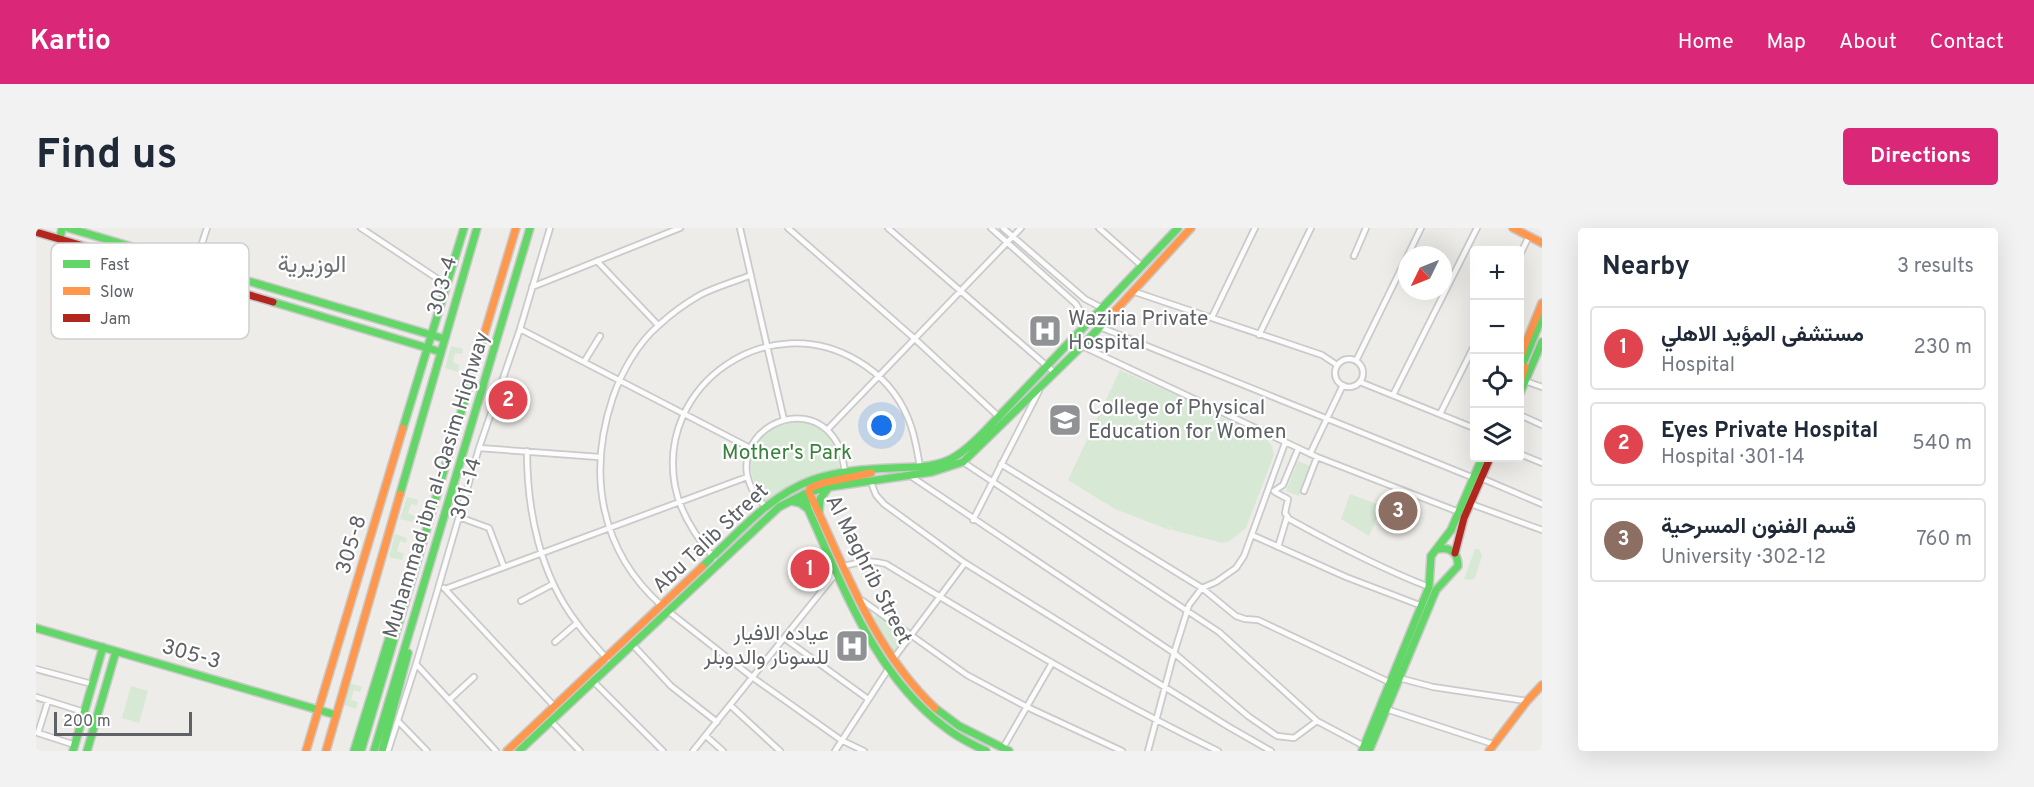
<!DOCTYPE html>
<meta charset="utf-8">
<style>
:root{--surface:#fff;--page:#f2f2f3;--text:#1f2937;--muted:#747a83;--line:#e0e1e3;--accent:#db2777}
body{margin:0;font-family:Overpass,Vazirmatn,sans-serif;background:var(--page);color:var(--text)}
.controls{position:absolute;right:18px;top:18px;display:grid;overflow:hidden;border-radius:6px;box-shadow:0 6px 24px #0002}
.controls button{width:54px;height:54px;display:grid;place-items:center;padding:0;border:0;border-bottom:2px solid var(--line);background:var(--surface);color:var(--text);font:30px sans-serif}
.compass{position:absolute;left:1362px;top:18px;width:54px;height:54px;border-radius:50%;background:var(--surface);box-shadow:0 6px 24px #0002;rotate:227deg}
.scale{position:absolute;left:18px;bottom:15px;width:138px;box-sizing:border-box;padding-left:6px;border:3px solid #5e6166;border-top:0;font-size:16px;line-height:21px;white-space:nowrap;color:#5e6166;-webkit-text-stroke:4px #fff;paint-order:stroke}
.you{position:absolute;left:846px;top:198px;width:21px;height:21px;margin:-15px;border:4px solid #fff;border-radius:50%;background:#1a73e8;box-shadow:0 0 0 9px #1a73e833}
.badge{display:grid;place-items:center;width:39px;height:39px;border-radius:50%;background:var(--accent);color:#fff;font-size:20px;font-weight:700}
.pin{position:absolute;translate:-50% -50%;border:3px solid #fff;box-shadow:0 2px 6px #0006}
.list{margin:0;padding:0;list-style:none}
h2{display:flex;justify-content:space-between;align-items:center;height:78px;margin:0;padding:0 24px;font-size:26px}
h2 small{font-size:20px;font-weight:400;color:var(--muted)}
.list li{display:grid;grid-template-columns:39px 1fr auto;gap:18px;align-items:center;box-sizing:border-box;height:84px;margin:0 12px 12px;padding:0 12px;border:2px solid var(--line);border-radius:6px}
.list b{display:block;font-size:22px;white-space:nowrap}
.list p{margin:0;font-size:20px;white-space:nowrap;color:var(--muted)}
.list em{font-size:20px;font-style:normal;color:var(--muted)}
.icon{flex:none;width:33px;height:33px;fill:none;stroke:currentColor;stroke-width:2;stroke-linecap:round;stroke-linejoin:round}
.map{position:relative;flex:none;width:1506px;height:523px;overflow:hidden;border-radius:6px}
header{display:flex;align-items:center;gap:36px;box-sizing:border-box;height:84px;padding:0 30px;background:var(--accent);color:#fff}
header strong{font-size:28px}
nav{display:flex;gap:33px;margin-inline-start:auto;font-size:21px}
.intro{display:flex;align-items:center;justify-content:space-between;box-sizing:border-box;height:144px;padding:0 36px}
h1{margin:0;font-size:42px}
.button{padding:15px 27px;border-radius:6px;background:var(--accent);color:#fff;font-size:21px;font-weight:700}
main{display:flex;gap:36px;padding:0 36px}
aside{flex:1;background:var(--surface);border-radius:6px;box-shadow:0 6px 24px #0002}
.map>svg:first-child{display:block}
.green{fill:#d7e8d5}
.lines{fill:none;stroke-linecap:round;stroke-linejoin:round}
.street-casing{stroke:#cacaca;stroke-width:8}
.fast-casing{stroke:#c9c9c9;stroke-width:10}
.slow-casing{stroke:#c9c9c9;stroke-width:10}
.jam-casing{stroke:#c9c9c9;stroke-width:10}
.street{stroke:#fcfcfc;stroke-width:4.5}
.fast{stroke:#63d668;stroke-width:7}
.slow{stroke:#ff974d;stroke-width:7}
.jam{stroke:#b3261e;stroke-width:7}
.labels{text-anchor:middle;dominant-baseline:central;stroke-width:4.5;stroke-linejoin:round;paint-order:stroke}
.street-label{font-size:21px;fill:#5e6166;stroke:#fff}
.poi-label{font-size:21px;fill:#5e6166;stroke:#fff;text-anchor:start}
.park-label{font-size:21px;fill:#3a813d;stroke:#fff}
.quarter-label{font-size:24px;fill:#6f7378;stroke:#fff}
.key{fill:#fff;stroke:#cfd0d1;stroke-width:1.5}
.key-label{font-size:16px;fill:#5e6166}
</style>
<header>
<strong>Kartio</strong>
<nav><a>Home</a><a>Map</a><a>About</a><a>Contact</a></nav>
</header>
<div class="intro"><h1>Find us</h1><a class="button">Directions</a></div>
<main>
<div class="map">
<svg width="1506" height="523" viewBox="0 0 1506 523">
<rect width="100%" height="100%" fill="#edece8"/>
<path class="green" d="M415,118L427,121L426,126L419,125L417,134L423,137L422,144L409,140Z
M1084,142L1176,183L1174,184L1230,210L1236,218L1238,227L1210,300L1194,313L1186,315L1137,302L1129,294L1136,303L1079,281L1032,252Z
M765,193C791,198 801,217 804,242C775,245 753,258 731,275C700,240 715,194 765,193Z
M1262,233L1274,238L1263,268L1250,263Z
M1314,266L1346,278L1333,308L1305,291Z
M371,269L382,272L381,277L375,276L372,285L379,288L377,294L364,291Z
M359,306L371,310L370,315L364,313L361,323L368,326L366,332L353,329Z
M1439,321H1443L1446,328L1439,350L1434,352L1428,351Z
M841,387L871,408L859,426L838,389Z
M314,455L326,459L324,464L318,462L315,472L322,474L320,481L308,477Z
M95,458L112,463L103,495L86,490Z"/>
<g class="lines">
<g class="street-casing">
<path id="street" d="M325,0L411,57
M704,0L748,192
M752,0L879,111L962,188
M852,0L1019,145
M955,0L1040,76L1051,95
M967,0L1049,71L1066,80
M1063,0L1106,38
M1372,27L1385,0
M1484,27L1493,8
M1318,28L1330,0
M561,33L622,97
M159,37L171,0
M496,59L644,0
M1096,63L1286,127L1301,137
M1176,89L1219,0
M1064,99L1438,250
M484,101L714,220
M1223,107L1275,0
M1046,118L1281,229L1423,284
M1299 145a14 14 0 1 1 28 0a14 14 0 1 1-28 0Z
M1320,133L1371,29
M548,134L564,108
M1489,153L1506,159
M1324,154L1438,200
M1357,167L1441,0
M1404,186L1438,118
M1484,187L1506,197
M791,202L985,0
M443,220L563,229
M491,223C491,283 504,347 541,395C550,408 561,419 571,431
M1274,226L1307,157
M1484,226L1506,235
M927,234L1183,404L1281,493L1328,518
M965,236L1166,360L1200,388L1209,391L1222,392L1355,455
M873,247L1138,425L1212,488L1241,508L1258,510L1281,493
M1445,250L1506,276
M834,252L840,267L848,276L929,335L1193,499L1235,523
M1238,263L1247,257L1262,221
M1268,263L1281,229
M1239,264L1252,271L1249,285L1253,291C1298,316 1344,340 1393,359
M1435,276L1506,302
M730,279C725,274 719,268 716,261C689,206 768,162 800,213C806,222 807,233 809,244
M423,289L453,300L468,339
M937,292L1003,163
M1216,307L1310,349L1386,378
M1242,319L1251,289
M678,330C660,309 644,285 639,258C620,156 733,79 822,133C844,146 862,166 872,190C879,206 881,222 884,239
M808,338C824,334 834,331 850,336C958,402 1067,467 1182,523
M408,360L519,479
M409,361L711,249
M485,373L517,356
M827,373L931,447L991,479L1086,523
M626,378C564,323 551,246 577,169C586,143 602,115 623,97C635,86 650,75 664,67C679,59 698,54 715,47
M632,383L716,449L805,512L828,523
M748,410L832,471
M519,414L541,395
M596,416L635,458L681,494
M858,430L929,335
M380,436L460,523
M0,441L56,456
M1363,450L1397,459L1491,473
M557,453L627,523
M0,469L48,484
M413,472L438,449
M12,473L2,505L39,517
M694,477L744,523
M1350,481L1457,516
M362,493L391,523
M515,493L544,523
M670,508L687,523
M967,520L1016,435
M352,523L380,436L443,220L484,101L514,0
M657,523L801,344
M799,523L853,440
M1112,523L1138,425L1153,377L1166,360L1180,354L1200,340L1208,328L1249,215"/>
</g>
<g class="fast-casing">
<path id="fast" d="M32,0L409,111
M24,11L26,0
M237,74L405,124
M1484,143L1506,89
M1484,165L1506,114
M367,200L428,0
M364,266L441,0
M768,266L772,281C807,358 839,448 910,500C922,510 936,516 950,523
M755,273L764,275L772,281
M783,284L784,271L793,259
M666,339C699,308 732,268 776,252C802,243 829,241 857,240C876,239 897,240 915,231C928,224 939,213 950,202L1142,0
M0,400L300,487
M899,480L923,498L973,523
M37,523L67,419
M51,523L80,423
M318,523L354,407
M325,523L448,107
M338,523L494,0
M346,523L372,425
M483,523L743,279L773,264L793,259L896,244L927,234L1046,118L1078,84
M1326,523L1393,359L1395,328L1415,302L1446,230
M1333,523L1400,362L1422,338C1422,325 1415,319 1402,321"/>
</g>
<g class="slow-casing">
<path id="slow" d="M1477,0L1506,15
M1078,84L1155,0
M448,107L480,0
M1484,129L1506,75
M1484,153L1489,139
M774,260L787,255L835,245
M773,264C808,338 838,423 899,480
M270,523L367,200
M290,523L364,266
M471,523L666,339
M1453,523L1491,473L1506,457"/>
</g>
<g class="jam-casing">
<path id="jam" d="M0,4L237,74
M1419,325L1428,290L1454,230"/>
</g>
<use href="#street" class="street"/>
<use href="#fast" class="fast"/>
<use href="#slow" class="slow"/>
<use href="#jam" class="jam"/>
</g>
<defs>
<g id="hospital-square" transform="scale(1.725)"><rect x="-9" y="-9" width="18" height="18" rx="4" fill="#909294" stroke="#fff"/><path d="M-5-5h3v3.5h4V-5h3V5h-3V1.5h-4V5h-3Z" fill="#fff"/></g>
<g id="university-square" transform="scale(1.725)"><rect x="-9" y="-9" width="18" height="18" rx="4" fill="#909294" stroke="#fff"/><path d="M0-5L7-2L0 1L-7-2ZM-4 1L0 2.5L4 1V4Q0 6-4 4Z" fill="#fff"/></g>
</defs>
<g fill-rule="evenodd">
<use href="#hospital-square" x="1009" y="103"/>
<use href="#university-square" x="1029" y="192"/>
<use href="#hospital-square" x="816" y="418"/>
</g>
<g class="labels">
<g class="street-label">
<text transform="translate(407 58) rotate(-74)">303-4</text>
<text transform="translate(401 257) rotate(-73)">Muhammad ibn al-Qasim Highway</text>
<text transform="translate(431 261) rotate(-74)">301-14</text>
<text transform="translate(675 311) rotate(-43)">Abu Talib Street</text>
<text transform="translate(316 317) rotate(-73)">305-8</text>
<text transform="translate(832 342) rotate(63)">Al Maghrib Street</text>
<text transform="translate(155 427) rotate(16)">305-3</text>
</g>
<g class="poi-label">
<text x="1032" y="91">Waziria Private<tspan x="1032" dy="24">Hospital</tspan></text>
<text x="1052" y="180">College of Physical<tspan x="1052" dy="24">Education for Women</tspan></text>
<text x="793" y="406" text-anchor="end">عياده الافيار<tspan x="793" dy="24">للسونار والدوبلر</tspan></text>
</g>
<g class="park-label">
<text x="751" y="225">Mother's Park</text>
</g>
<g class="quarter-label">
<text x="276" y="38">الوزيرية</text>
</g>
</g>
<rect x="15" y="15" width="198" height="96" rx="9" class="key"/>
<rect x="27" y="32" width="27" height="8" fill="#63d668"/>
<rect x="27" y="59" width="27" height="8" fill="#ff974d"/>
<rect x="27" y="86" width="27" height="8" fill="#b3261e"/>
<g class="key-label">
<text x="64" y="42">Fast</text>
<text x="64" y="69">Slow</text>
<text x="64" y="96">Jam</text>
</g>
</svg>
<div class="controls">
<button>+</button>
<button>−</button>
<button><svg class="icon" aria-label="locate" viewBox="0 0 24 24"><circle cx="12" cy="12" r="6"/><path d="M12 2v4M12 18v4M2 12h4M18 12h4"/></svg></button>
<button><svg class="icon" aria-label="layers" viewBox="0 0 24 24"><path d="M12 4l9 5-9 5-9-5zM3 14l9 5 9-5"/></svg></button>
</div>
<svg class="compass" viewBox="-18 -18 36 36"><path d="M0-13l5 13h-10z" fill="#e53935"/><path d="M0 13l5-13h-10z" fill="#747a83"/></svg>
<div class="scale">200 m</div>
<div class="you"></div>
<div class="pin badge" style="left:774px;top:341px;background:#e0444e">1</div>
<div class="pin badge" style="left:472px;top:172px;background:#e0444e">2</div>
<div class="pin badge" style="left:1362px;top:283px;background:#8d6e63">3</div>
</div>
<aside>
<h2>Nearby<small>3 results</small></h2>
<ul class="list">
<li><span class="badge" style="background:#e0444e">1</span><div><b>مستشفى المؤيد الاهلي</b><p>Hospital</p></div><em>230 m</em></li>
<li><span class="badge" style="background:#e0444e">2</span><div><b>Eyes Private Hospital</b><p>Hospital · 301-14</p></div><em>540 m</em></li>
<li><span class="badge" style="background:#8d6e63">3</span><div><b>قسم الفنون المسرحية</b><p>University · 302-12</p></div><em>760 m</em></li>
</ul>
</aside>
</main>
